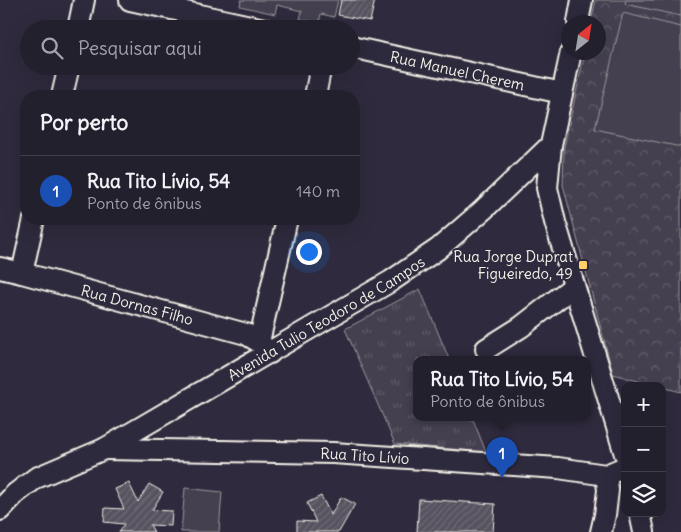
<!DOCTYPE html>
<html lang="pt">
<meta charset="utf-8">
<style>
:root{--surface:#23202e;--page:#2b2836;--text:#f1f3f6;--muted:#a3a3aa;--line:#403e4a;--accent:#0b8043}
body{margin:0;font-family:Delius,sans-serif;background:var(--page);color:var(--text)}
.controls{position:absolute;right:15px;bottom:15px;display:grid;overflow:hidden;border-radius:10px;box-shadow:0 5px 20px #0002}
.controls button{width:45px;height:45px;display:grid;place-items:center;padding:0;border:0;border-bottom:1px solid var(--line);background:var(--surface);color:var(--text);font:25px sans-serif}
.compass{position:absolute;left:561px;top:15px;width:45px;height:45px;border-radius:50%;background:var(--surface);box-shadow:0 5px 20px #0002;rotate:30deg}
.you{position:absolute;left:308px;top:251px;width:18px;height:18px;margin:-12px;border:4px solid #fff;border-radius:50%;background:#1a73e8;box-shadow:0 0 0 8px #1a73e833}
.badge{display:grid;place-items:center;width:32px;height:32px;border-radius:50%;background:var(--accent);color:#fff;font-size:16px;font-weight:700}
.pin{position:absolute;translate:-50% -41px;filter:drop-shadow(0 1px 2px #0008)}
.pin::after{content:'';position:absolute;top:26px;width:18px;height:15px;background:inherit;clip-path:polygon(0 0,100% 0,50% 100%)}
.popup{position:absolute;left:413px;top:356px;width:178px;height:65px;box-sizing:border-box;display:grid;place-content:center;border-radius:10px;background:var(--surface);filter:drop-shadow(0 1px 4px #0005);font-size:16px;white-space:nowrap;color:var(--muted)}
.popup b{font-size:19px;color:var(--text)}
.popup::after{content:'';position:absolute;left:50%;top:100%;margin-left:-10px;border:10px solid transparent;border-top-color:var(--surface)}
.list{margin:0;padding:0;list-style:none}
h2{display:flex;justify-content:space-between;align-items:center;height:65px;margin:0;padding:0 20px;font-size:21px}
h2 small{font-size:16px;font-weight:400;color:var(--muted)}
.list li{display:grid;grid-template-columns:32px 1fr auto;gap:15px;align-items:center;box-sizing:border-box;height:70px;padding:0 20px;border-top:1px solid var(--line)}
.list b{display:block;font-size:19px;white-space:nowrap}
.list p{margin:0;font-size:16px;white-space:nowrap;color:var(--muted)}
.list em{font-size:16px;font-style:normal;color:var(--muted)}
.icon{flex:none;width:28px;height:28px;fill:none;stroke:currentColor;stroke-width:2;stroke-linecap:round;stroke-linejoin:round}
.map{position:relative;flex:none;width:681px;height:532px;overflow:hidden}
.search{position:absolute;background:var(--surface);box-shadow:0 5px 20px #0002;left:20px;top:20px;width:340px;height:55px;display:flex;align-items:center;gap:12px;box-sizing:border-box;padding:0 18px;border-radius:28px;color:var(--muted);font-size:19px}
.panel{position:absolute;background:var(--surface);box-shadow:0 5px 20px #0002;left:20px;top:90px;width:340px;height:135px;border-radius:20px}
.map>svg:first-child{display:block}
.grass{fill:url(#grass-tufts);stroke:#9c989c}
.park{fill:url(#park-crowns);stroke:#9c989c}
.garden{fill:#454050;stroke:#9c989c}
.building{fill:url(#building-hatch);stroke:#f4f1e8}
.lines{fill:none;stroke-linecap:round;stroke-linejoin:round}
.minor-casing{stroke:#f4f1e8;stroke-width:24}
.minor{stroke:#2f2a3d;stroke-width:20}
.poi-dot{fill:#ffd166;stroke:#2f2a3d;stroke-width:2}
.labels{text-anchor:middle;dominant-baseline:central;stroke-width:4;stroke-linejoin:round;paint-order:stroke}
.street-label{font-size:15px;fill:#f4f1e8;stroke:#2f2a3d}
.poi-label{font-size:15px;fill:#f4f1e8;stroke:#2f2a3d;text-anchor:end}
</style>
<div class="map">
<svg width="681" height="532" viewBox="0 0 681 532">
<defs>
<pattern id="grass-tufts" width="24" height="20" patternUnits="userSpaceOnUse" patternTransform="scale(1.25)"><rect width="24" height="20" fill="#454050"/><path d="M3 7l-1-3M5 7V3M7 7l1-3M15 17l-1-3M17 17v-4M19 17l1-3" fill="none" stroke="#605c69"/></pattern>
<pattern id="park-crowns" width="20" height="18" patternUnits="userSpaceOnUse" patternTransform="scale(1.25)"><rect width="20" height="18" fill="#454050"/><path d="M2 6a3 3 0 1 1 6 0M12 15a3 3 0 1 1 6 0" fill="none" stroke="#605c69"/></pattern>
<pattern id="building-hatch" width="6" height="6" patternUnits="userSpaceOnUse" patternTransform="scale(1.25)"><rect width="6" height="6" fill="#56525f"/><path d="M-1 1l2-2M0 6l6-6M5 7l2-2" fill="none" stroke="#6f6b76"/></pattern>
</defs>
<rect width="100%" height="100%" fill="#2f2a3d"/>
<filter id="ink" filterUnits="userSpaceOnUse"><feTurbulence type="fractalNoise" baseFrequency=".02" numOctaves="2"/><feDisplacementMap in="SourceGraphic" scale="10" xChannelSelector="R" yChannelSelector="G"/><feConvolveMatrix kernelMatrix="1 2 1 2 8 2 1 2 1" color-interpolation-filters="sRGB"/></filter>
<g filter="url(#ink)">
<path class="grass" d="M420,289L449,359H417V417H472L486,452L395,444L345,329Z"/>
<path class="park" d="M596,0H681V392L662,387V386H656L613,374L563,185L564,147L585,53L598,52V22H591Z"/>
<path class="garden" d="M241,0H338L334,17L321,14L319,23L300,19L302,11L277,5L275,14L240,6Z
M626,0H681V16L625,4Z
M623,13L681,27V147L595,129Z
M185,488L222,492L219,532H181Z"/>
<path class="building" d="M341,0H375L370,21L338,15Z
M129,483L138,502L149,484L163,492L152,510L172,511L171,526L150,525L154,532H119L124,524L104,522L105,508L124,509L115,489Z
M321,496L331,515L341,497L355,504L339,532H297V521L316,522L307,503Z
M419,499L495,504L493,532H417Z"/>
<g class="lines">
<g class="minor-casing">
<g id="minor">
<path d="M130,0L264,29"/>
<path d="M578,22L582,0"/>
<path d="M78,29L84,0"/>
<path id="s1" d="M351,47L562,93"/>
<path d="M571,52L551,145L547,188L555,222L625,454"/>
<path d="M62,96L69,66"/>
<path d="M315,96L321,66"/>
<path id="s2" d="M0,268L22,273L246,334L259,342L270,353"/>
<path d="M22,273L34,219"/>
<path d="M259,342L287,219"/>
<path d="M486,349L521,327L574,286"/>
<path id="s3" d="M104,449L333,453L558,468L606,475L625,467"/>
<path id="s4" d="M0,510L15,494L36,478L104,449L391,281L438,249L483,210L551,145"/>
<path d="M640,513L644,532"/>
<path d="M601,532L605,515L608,490L606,475"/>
</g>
</g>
<use href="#minor" class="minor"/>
</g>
</g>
<rect class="poi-dot" x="578" y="260" width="10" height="10" rx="2.5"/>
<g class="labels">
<g class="street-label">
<text stroke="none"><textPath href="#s1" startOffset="109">Rua Manuel Cherem</textPath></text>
<text stroke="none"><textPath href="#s2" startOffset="142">Rua Dornas Filho</textPath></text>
<text stroke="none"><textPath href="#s4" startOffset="380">Avenida Tulio Teodoro de Campos</textPath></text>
<text stroke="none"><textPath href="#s3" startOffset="261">Rua Tito Lívio</textPath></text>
</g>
<g class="poi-label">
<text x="573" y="256">Rua Jorge Duprat<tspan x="573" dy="17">Figueiredo, 49</tspan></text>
</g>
</g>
</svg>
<div class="controls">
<button>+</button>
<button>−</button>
<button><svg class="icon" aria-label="layers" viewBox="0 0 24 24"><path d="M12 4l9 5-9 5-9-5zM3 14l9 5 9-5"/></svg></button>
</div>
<svg class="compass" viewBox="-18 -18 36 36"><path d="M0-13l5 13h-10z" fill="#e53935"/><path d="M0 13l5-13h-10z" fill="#a3a3aa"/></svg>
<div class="you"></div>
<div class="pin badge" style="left:502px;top:478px;background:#1a4fb4">1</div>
<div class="popup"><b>Rua Tito Lívio, 54</b>Ponto de ônibus</div>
<div class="search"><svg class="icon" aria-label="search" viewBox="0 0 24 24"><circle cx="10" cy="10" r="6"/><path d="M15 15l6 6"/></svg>Pesquisar aqui</div>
<section class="panel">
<h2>Por perto<small></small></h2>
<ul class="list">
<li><span class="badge" style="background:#1a4fb4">1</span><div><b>Rua Tito Lívio, 54</b><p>Ponto de ônibus</p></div><em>140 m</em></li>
</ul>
</section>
</div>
